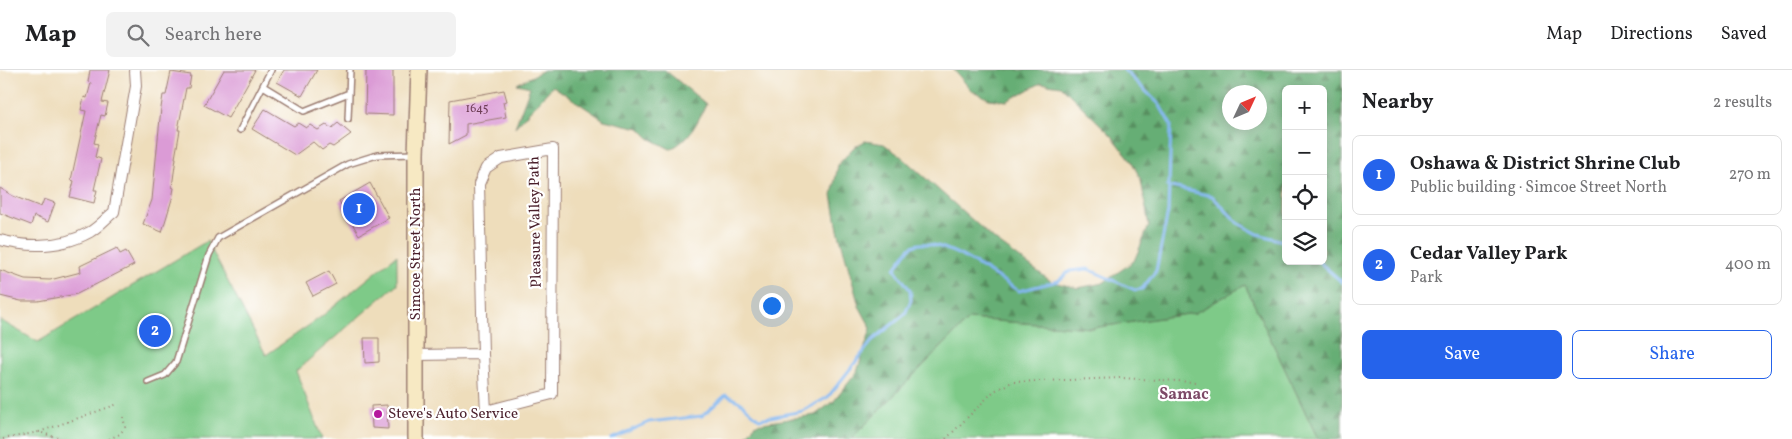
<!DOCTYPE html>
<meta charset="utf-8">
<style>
:root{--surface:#fff;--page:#f2f2f2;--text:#202124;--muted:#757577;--line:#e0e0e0;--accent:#2563eb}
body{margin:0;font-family:Vollkorn,serif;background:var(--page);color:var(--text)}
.controls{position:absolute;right:15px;top:15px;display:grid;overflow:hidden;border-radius:8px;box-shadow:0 2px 12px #0003}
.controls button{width:45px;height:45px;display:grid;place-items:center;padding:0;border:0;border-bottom:1px solid var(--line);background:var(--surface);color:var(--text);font:25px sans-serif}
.compass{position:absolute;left:1222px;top:15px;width:45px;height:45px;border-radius:50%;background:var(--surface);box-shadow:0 2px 12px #0003;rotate:46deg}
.you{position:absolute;left:771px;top:235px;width:18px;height:18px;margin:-12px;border:4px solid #fff;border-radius:50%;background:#1a73e8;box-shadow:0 0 0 8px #1a73e833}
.badge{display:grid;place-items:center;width:32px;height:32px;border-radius:50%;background:var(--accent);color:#fff;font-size:16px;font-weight:700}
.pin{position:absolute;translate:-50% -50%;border:2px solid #fff;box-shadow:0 1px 5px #0006}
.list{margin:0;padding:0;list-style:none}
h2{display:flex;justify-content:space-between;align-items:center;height:65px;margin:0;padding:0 20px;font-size:21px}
h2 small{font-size:16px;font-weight:400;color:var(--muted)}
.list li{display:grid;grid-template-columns:32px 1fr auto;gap:15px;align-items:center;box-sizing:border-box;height:80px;margin:0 10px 10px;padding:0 10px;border:1px solid var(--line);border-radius:8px}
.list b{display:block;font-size:19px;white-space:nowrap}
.list p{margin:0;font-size:16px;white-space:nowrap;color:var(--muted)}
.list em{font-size:16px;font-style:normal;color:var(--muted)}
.actions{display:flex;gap:10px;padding:15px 20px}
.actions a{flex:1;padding:11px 0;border:1px solid var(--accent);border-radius:8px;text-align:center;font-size:18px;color:var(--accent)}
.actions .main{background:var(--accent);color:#fff}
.icon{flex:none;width:28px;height:28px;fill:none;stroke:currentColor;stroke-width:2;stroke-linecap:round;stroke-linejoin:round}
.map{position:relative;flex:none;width:1342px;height:369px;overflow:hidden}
header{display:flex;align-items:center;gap:30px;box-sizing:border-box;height:70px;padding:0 25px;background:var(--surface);border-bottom:1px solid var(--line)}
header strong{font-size:24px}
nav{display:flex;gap:28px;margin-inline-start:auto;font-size:18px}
.search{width:350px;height:45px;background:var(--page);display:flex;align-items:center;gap:12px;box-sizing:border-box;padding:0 18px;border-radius:8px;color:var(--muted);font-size:19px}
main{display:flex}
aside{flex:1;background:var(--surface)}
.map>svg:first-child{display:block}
.green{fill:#7eca88;stroke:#64745a}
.forest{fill:url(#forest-firs);stroke:#586650;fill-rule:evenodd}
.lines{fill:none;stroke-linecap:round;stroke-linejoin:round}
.stream{stroke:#83b7f1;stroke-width:3}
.building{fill:#db9bd6}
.service-casing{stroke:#9c7e73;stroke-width:8}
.minor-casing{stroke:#9c7e73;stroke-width:12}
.secondary-casing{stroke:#9c7e73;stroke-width:18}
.path{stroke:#9c7e73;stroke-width:2;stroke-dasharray:1 4;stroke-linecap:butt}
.service{stroke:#fff;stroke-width:5}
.minor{stroke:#fff;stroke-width:10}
.secondary{stroke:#f7e9c3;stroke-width:15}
.poi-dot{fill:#b5179e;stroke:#fff;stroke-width:2}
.labels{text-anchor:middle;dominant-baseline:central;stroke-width:4.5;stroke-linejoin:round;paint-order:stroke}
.number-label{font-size:12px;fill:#6e3e56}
.street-label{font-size:15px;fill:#4a1f2b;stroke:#fff}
.poi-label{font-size:15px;fill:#4a1f2b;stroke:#fff;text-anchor:start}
.neighbourhood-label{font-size:16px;font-weight:bold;fill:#7d4a67;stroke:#fff}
</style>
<header>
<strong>Map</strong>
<div class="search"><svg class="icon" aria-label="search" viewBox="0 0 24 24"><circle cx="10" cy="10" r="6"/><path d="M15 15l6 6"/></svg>Search here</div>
<nav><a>Map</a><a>Directions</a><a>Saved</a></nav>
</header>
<main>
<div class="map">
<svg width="1342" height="369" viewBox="0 0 1342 369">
<defs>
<pattern id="forest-firs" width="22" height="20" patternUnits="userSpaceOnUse" patternTransform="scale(1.25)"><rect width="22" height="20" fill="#66ae74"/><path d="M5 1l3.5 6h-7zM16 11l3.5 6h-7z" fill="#568d5f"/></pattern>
</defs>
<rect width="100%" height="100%" fill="#fff"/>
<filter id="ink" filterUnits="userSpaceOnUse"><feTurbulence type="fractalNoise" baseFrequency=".02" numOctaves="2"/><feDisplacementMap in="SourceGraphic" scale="10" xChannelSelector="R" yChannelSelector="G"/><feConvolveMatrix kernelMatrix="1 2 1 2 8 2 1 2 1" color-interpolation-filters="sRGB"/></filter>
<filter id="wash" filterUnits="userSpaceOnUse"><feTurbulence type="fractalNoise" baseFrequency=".0096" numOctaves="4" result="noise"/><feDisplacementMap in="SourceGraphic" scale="20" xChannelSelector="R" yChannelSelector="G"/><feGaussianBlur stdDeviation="1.12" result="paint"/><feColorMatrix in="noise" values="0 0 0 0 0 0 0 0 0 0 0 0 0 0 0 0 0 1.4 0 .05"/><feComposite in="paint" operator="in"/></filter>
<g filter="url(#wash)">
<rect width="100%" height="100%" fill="#edb"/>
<path class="green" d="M207,171L266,285L321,247L397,185V214L296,301L322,369H0V250L38,272Z
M1245,215L1318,369H851L969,249L1092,258L1195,243Z"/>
<path class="forest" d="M544,0H665L706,34C698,52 689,71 670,79L649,68L639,58L604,50L553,16L515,57L530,17L517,14Z
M954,0H1342V369H1318L1245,215L1195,243L1092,258L969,249L851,369H743L756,354L815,345L834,331L857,302L871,258L859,236L838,160L832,125L838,95L853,78L865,71L884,74L903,88L996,171L1052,212L1078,218L1103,213L1134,191L1149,156L1141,110L1131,90L1112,66L1061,16L1041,13L1007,31L989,29L971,20ZM1286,19H1323V191H1286ZM1230,22H1260V52H1230Z"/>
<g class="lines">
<path class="stream" d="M1167,116L1212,126L1238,153L1258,164L1286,172
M1318,191L1342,212
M611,369L649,352L702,346L726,325L740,332L759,349L803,341L828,327L873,270L905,244L911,230L910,220L895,199C900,192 905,182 911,177C935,161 997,208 1019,221L1058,211L1070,201L1088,199L1135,220L1142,219L1156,201L1168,142L1171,55L1159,34L1124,0"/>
</g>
<g id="blocks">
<path class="building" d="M90,0H110L102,32L108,33L105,46L101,45L94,73L98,74L95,87L101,89L94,120H97L94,133L70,127L74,111L71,110L86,41L81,40L84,27L87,28L91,13L88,12Z
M224,0H255L228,48L204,35Z
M284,0H317L302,26L277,12Z
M366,0H393V45L365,44Z
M171,2L191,5L189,18H186L178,60H180L175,88H176L172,117L174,118L172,129L162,162L143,154L152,130L161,38L163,25H166Z
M504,20L507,31L503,32L506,47L466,54V65L449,74L450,30Z
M265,39L294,56L298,53L306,58L310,55L318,60L326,55L332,58L338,53L351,64L333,77L329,75L322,80L313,72L295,85L252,59Z
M370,113L389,148L359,165L339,131Z
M0,118L13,126L41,137L44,129L55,133L48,152L34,146L31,155L0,143Z
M117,178L120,184L126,181L134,195L77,224L38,231H21L0,226V200L25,209L50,210L81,202L80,196Z
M329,201L336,214L313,226L306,213Z
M364,268H379V292L365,293Z
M387,335L388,359L372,358L371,336Z"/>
</g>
</g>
<g filter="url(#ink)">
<use href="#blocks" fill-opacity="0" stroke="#9c7e73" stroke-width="1"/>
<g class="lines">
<g class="service-casing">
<path id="service" d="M263,16L304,41L349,23
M348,49L350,0
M240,60L271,0
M148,312L165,305L176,292L209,185L218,168L348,94L377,85L415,84"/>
</g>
<g class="minor-casing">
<path id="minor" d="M0,170C31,178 61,178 90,162C99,157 106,148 114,142L136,16L135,0
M416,285L483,284L486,341L552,324L553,79L501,88L486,98L479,114L483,284"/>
</g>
<g class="secondary-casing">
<path id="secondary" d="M416,369V84L419,0"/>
</g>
<path class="path" d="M39,362L118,334
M3,369L39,362L61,369
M109,369L120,364L125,357L123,346
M946,369L994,321L1012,312L1122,308L1195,312"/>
<use href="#service" class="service"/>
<use href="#minor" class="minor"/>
<use href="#secondary" class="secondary"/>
</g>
</g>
<circle class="poi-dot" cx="378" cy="344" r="5"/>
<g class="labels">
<g class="number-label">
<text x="477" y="39">1645</text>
</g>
<g class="street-label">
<text transform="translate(536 152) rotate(-91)">Pleasure Valley Path</text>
<text transform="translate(416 184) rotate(-90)">Simcoe Street North</text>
</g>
<g class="poi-label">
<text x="388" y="344">Steve's Auto Service</text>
</g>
<g class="neighbourhood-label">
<text x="1184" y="325">Samac</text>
</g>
</g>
</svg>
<div class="controls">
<button>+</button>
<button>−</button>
<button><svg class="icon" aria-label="locate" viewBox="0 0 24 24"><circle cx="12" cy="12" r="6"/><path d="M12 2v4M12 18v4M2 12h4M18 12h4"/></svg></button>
<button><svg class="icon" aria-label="layers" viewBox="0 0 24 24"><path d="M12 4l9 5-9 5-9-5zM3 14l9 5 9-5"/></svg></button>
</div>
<svg class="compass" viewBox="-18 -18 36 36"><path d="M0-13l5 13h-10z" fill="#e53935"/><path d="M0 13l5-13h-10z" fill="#757577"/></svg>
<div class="you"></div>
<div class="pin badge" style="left:359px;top:139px">1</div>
<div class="pin badge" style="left:155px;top:261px">2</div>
</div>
<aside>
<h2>Nearby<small>2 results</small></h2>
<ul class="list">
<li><span class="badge">1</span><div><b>Oshawa &amp; District Shrine Club</b><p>Public building · Simcoe Street North</p></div><em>270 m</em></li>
<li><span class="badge">2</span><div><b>Cedar Valley Park</b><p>Park</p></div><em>400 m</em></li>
</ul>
<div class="actions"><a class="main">Save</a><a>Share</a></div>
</aside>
</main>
